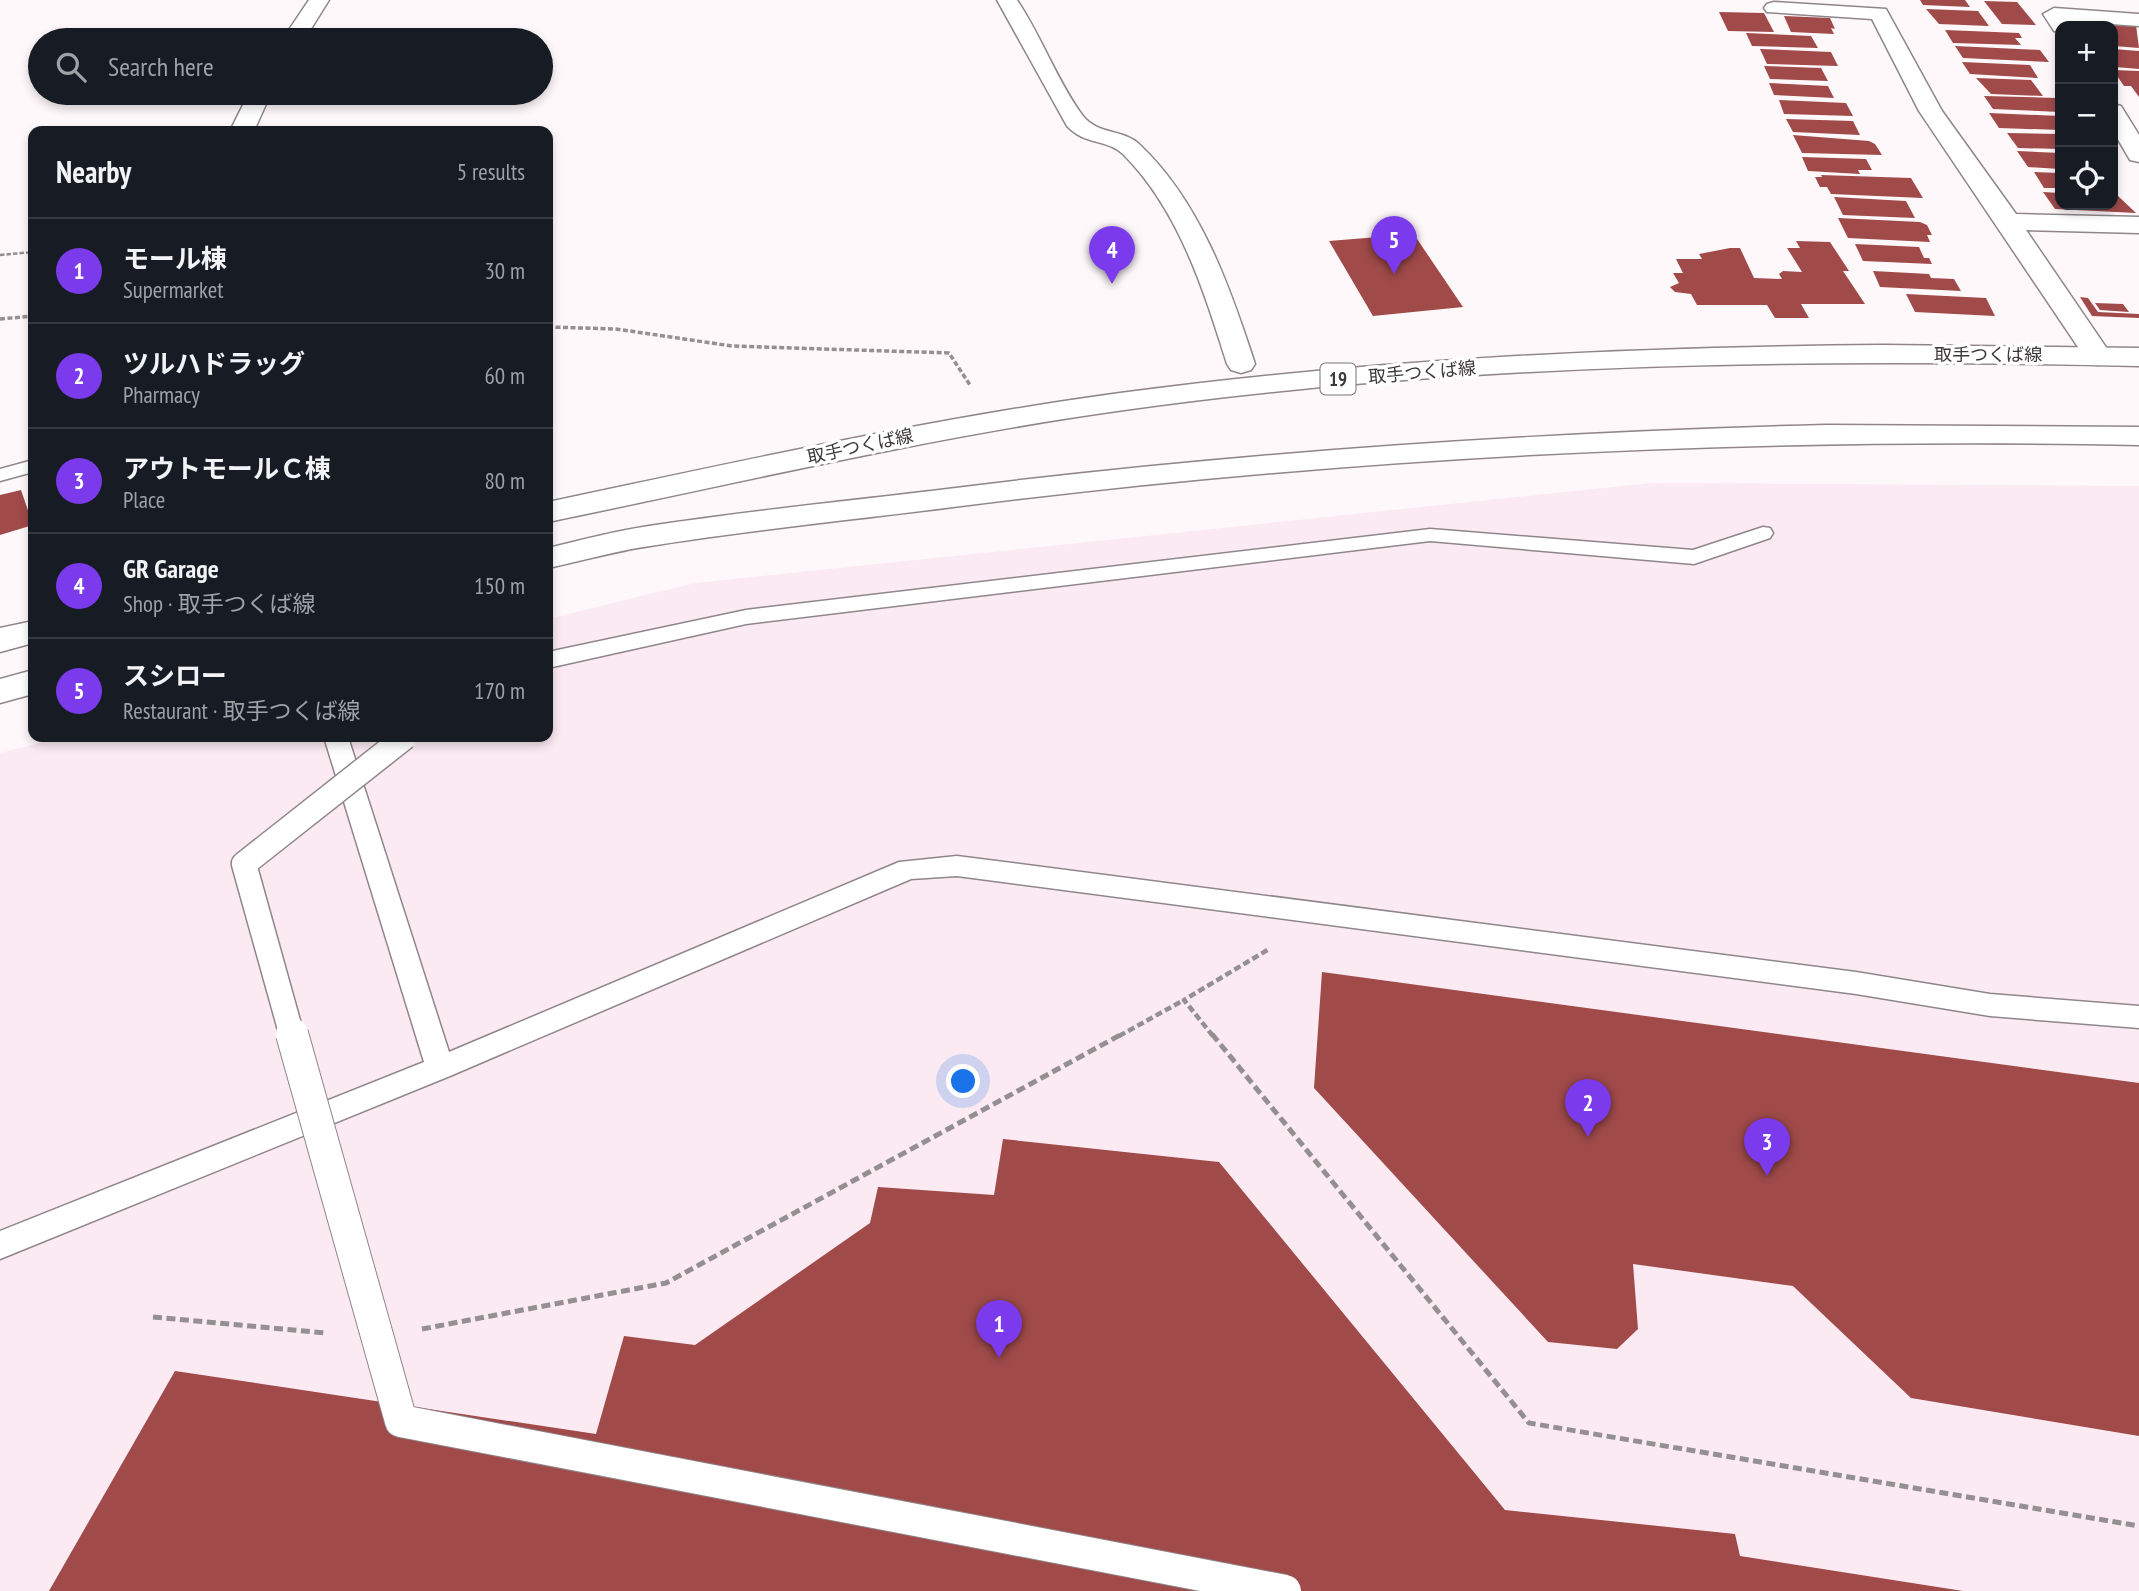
<!DOCTYPE html>
<meta charset="utf-8">
<style>
:root{--surface:#171b24;--page:#242831;--text:#f1f3f6;--muted:#9ea1a6;--line:#363941;--accent:#7c3aed}
body{margin:0;font-family:"PT Sans Narrow","Noto Sans JP",sans-serif;background:var(--page);color:var(--text)}
.controls{position:absolute;right:21px;top:21px;display:grid;overflow:hidden;border-radius:14px;box-shadow:0 4px 10px #0003}
.controls button{width:63px;height:63px;display:grid;place-items:center;padding:0;border:0;border-bottom:2px solid var(--line);background:var(--surface);color:var(--text);font:35px sans-serif}
.you{position:absolute;left:964px;top:1082px;width:24px;height:24px;margin:-18px;border:5px solid #fff;border-radius:50%;background:#1a73e8;box-shadow:0 0 0 10px #1a73e833}
.badge{display:grid;place-items:center;width:46px;height:46px;border-radius:50%;background:var(--accent);color:#fff;font-size:23px;font-weight:700}
.pin{position:absolute;translate:-50% -58px;filter:drop-shadow(0 2px 4px #0008)}
.pin::after{content:'';position:absolute;top:37px;width:24px;height:21px;background:inherit;clip-path:polygon(0 0,100% 0,50% 100%)}
.list{margin:0;padding:0;list-style:none}
h2{display:flex;justify-content:space-between;align-items:center;height:91px;margin:0;padding:0 28px;font-size:30px}
h2 small{font-size:23px;font-weight:400;color:var(--muted)}
.list li{display:grid;grid-template-columns:46px 1fr auto;gap:21px;align-items:center;box-sizing:border-box;height:105px;padding:0 28px;border-top:2px solid var(--line)}
.list b{display:block;font-size:26px;white-space:nowrap}
.list p{margin:0;font-size:23px;white-space:nowrap;color:var(--muted)}
.list em{font-size:23px;font-style:normal;color:var(--muted)}
.icon{flex:none;width:38px;height:38px;fill:none;stroke:currentColor;stroke-width:2;stroke-linecap:round;stroke-linejoin:round}
.map{position:relative;flex:none;width:2139px;height:1591px;overflow:hidden}
.search{position:absolute;background:var(--surface);box-shadow:0 4px 10px #0003;left:28px;top:28px;width:525px;height:77px;display:flex;align-items:center;gap:18px;box-sizing:border-box;padding:0 24px;border-radius:38px;color:var(--muted);font-size:26px}
.panel{position:absolute;background:var(--surface);box-shadow:0 4px 10px #0003;left:28px;top:126px;width:525px;height:616px;border-radius:14px}
.map>svg:first-child{display:block}
.built{fill:#fceaf2}
.building{fill:#a04a4a}
.lines{fill:none;stroke-linecap:round;stroke-linejoin:round}
.service-casing{stroke:#8f8689;stroke-width:3}
.minor-casing{stroke:#8f8689;stroke-width:3}
.primary-casing{stroke:#8f8689;stroke-width:3}
.path-far3{stroke:#948f91;stroke-width:2.5;stroke-dasharray:4.5 2;stroke-linecap:butt}
.path-far2{stroke:#948f91;stroke-width:3.5;stroke-dasharray:5 2.5;stroke-linecap:butt}
.path-far1{stroke:#948f91;stroke-width:4.5;stroke-dasharray:7 3.5;stroke-linecap:butt}
.path{stroke:#948f91;stroke-width:5;stroke-dasharray:9 4.5;stroke-linecap:butt}
.service{fill:#fff;fill-rule:evenodd}
.minor{fill:#fff;fill-rule:evenodd}
.primary{fill:#fff;fill-rule:evenodd}
.service-bridge-far1-casing{stroke:#8f8689;stroke-width:27;stroke-linecap:butt}
.service-bridge-casing{stroke:#8f8689;stroke-width:34;stroke-linecap:butt}
.service-bridge-far1{stroke:#fff;stroke-width:24}
.service-bridge{stroke:#fff;stroke-width:32}
.labels{text-anchor:middle;dominant-baseline:central;stroke-width:7;stroke-linejoin:round;paint-order:stroke}
.far-street-label{font-size:18px;fill:#3c3839;stroke:#fff}
.shield{fill:#fff;stroke:#767474;stroke-width:2}
.shield-label{font-size:19px;font-weight:bold;fill:#3c3839}
</style>
<div class="map">
<svg width="2139" height="1591" viewBox="0 0 2139 1591">
<rect width="100%" height="100%" fill="#fef8fb"/>
<path class="built" d="M1651,483L2139,486V1591H0V753L65,737H548V619L695,583Z"/>
<path class="building" d="M1920,0H1965L1970,7L1923,5Z
M1984,1L2017,2L2036,25L2002,24Z
M1926,9L1978,11L1989,26L1939,24Z
M1719,12L1764,13L1774,32L1728,31Z
M1784,16L1830,18L1835,29L1831,28L1834,34L1791,32Z
M2081,22L2136,25L2139,48L2114,46L2113,26H2084Z
M1945,30L2019,33L2022,38H2015L2021,45L1953,43Z
M1746,33L1811,36L1818,48L1752,46Z
M1955,46L2040,50L2049,62L1963,58Z
M1760,49L1831,52L1838,66L1767,64Z
M2113,49L2139,51V69L2115,67Z
M1962,62L2030,65L2038,78L1970,74Z
M1764,66L1821,68L1828,81L1770,79Z
M2113,70L2139,71V97L2131,86H2124Z
M1976,78L2031,80L2043,96L1991,94Z
M1769,83L1828,86L1834,98L1774,95Z
M1984,96L2057,98L2060,112L1993,109Z
M1779,100L1846,103L1853,116L1784,114Z
M1989,113L2060,116V130L1999,128Z
M1786,119L1853,121L1860,135L1793,132Z
M2007,133L2060,134V149L2018,148Z
M1793,135L1869,141L1875,144L1882,155L1802,153Z
M2017,151L2060,153V169L2028,167Z
M1802,157L1866,159L1872,170H1858L1860,174L1808,171Z
M2034,172L2060,173V188H2044Z
M1821,175L1911,178L1923,198L1831,194L1827,187H1820L1815,177H1822Z
M2043,192L2060,193V205H2113V195H2117L2136,213L2055,209Z
M1834,197L1906,201L1915,218L1843,215Z
M1838,218L1920,222L1927,225L1932,235H1927L1930,242L1848,238Z
M1411,230L1463,307L1373,316L1329,241L1378,237L1375,233Z
M1796,241L1830,242L1849,271H1843L1865,304H1801L1809,318H1775L1767,305H1697L1691,294L1675,292L1670,287L1679,283L1673,273H1683L1676,259H1702L1699,254L1730,248H1740L1754,278L1782,279L1779,274L1783,271L1802,272L1787,248H1800Z
M1855,244L1919,247L1924,258H1929L1932,264L1863,261Z
M1873,271L1929,274L1931,278L1954,279L1961,291L1880,287Z
M1906,294L1986,298L1995,316L1915,312Z
M2080,297L2088,298L2098,312L2139,314V318L2092,316Z
M2095,303L2123,304L2129,312L2100,310Z
M21,490L33,525L0,535V495Z
M1322,972L2139,1083V1436L1911,1398L1793,1286L1633,1264L1638,1329L1617,1349L1548,1342L1314,1088Z
M1003,1139L1219,1162L1505,1510L1735,1534L1740,1556L1963,1591H49L175,1371L596,1434L624,1336L695,1345L870,1223L878,1187L994,1195Z"/>
<g class="lines">
<g class="service-casing">
<path id="service" d="M33,460V472L0,481V469Z
M1763,527L1770,528L1773,533L1770,538L1694,564L1430,541L746,624L548,668V652L746,610L1430,529L1693,550Z
M324,737H348L449,1052L899,862L957,856L1856,972L1990,994L2139,1006V1028L1990,1016L1856,994L957,876L911,879L450,1076L0,1259V1231L424,1062Z"/>
</g>
<g class="minor-casing">
<path id="minor" d="M309,0H329L304,40H282Z
M997,0H1017C1042,37 1057,81 1083,116C1098,135 1123,129 1139,144C1200,201 1230,287 1255,364L1251,370L1241,373L1231,370L1227,364C1204,291 1179,210 1123,154C1107,139 1084,145 1067,126Z
M1774,2L1886,9L1942,111L2016,214L2139,217V233L2026,230L2112,356L2108,362L2098,365L2088,362L2084,356L1919,111L1872,19L1767,12L1764,8L1767,4Z
M2054,8L2139,14V26L2070,21L2072,26H2060V32L2054,31L2043,14Z
M249,93H271L254,131H230Z
M2113,104L2121,106L2139,135V162L2130,160L2113,131Z"/>
</g>
<g class="primary-casing">
<path id="primary" d="M1883,345L2139,348V366C1798,358 1456,363 1117,411C926,438 737,483 548,522V502C738,462 928,419 1120,393C1374,359 1628,347 1883,345Z
M1825,425L2139,427V445C1742,437 1346,457 953,507C852,520 750,530 650,546C615,551 582,561 548,568V548C581,540 615,531 649,526C742,512 837,502 931,491C1228,453 1526,433 1825,425Z
M33,621V643L0,652V628Z
M33,670V694L0,703V679Z"/>
</g>
<path class="path-far3" d="M0,255L33,252"/>
<path class="path-far2" d="M0,319L33,316
M548,327L616,329L732,346L949,353L970,385"/>
<path class="path-far1" d="M1119,1036L1184,1000
M1213,1036L1184,1000L1269,949"/>
<path class="path" d="M1212,1034L1529,1423L2139,1526
M153,1317L326,1333
M422,1329L666,1283L1122,1034"/>
<use href="#service" class="service"/>
<use href="#minor" class="minor"/>
<use href="#primary" class="primary"/>
<g class="service-bridge-far1-casing">
<path id="service-bridge-far1" d="M292,1036L244,864L405,737"/>
</g>
<g class="service-bridge-casing">
<path id="service-bridge" d="M292,1034L401,1421L1285,1591"/>
</g>
<use href="#service-bridge-far1" class="service-bridge-far1"/>
<use href="#service-bridge" class="service-bridge"/>
</g>
<g class="labels">
<g class="far-street-label">
<text x="1988" y="354">取手つくば線</text>
<text transform="translate(1422 372) rotate(-5)">取手つくば線</text>
<text transform="translate(860 446) rotate(-12)">取手つくば線</text>
</g>
<rect class="shield" x="1320.5" y="363.5" width="35" height="31" rx="5"/>
<g class="shield-label">
<text x="1338" y="379">19</text>
</g>
</g>
</svg>
<div class="controls">
<button>+</button>
<button>−</button>
<button><svg class="icon" aria-label="locate" viewBox="0 0 24 24"><circle cx="12" cy="12" r="6"/><path d="M12 2v4M12 18v4M2 12h4M18 12h4"/></svg></button>
</div>
<div class="you"></div>
<div class="pin badge" style="left:999px;top:1358px">1</div>
<div class="pin badge" style="left:1588px;top:1137px">2</div>
<div class="pin badge" style="left:1767px;top:1176px">3</div>
<div class="pin badge" style="left:1112px;top:284px">4</div>
<div class="pin badge" style="left:1394px;top:274px">5</div>
<div class="search"><svg class="icon" aria-label="search" viewBox="0 0 24 24"><circle cx="10" cy="10" r="6"/><path d="M15 15l6 6"/></svg>Search here</div>
<section class="panel">
<h2>Nearby<small>5 results</small></h2>
<ul class="list">
<li><span class="badge">1</span><div><b>モール棟</b><p>Supermarket</p></div><em>30 m</em></li>
<li><span class="badge">2</span><div><b>ツルハドラッグ</b><p>Pharmacy</p></div><em>60 m</em></li>
<li><span class="badge">3</span><div><b>アウトモールＣ棟</b><p>Place</p></div><em>80 m</em></li>
<li><span class="badge">4</span><div><b>GR Garage</b><p>Shop · 取手つくば線</p></div><em>150 m</em></li>
<li><span class="badge">5</span><div><b>スシロー</b><p>Restaurant · 取手つくば線</p></div><em>170 m</em></li>
</ul>
</section>
</div>
